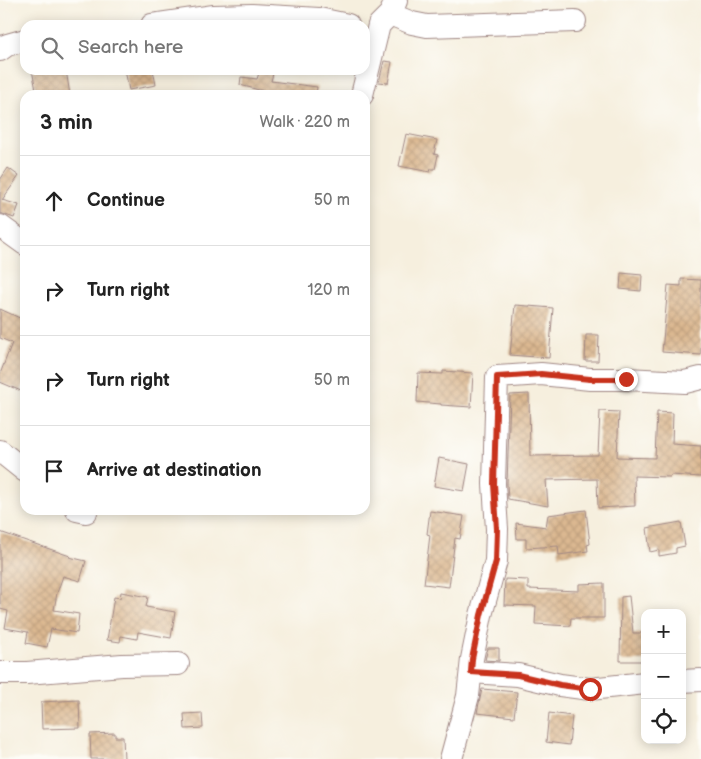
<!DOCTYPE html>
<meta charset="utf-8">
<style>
:root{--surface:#fff;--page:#f2f2f2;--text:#222;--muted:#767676;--line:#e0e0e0}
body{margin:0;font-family:"Balsamiq Sans",sans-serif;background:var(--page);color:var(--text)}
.controls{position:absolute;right:15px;bottom:15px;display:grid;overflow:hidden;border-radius:10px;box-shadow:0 2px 12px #0003}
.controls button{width:45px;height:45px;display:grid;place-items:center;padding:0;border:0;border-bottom:1px solid var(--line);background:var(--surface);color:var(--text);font:25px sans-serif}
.stop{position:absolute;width:15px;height:15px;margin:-11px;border:4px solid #c8321e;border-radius:50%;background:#fff}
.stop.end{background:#c8321e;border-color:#fff;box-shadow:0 1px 5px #0008}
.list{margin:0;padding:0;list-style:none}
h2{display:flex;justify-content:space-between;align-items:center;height:65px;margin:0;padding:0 20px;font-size:21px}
h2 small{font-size:16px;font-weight:400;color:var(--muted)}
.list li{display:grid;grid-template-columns:32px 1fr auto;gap:15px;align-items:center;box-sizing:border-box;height:90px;padding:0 20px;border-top:1px solid var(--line)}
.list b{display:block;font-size:19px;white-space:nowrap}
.list em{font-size:16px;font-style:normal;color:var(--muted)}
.icon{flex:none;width:28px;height:28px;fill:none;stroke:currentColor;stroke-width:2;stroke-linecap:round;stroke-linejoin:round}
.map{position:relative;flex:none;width:701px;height:759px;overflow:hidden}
.search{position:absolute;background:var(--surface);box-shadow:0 2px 12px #0003;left:20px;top:20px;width:350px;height:55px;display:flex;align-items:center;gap:12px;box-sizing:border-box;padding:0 18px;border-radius:15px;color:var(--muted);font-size:19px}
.panel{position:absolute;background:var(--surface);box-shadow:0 2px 12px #0003;left:20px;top:90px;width:350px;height:425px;border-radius:15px}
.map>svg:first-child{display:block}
.building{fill:url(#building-cross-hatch)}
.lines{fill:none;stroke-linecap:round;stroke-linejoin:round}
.minor-casing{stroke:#a08784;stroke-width:24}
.minor{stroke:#fff;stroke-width:22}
.route{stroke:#c8321e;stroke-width:6}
</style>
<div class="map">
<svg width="701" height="759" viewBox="0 0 701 759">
<defs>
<pattern id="building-cross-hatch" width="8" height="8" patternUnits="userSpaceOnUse" patternTransform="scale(1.25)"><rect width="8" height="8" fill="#dbb891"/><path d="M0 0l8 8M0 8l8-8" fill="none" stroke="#bd9e7d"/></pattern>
</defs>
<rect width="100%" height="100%" fill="#fdfcf7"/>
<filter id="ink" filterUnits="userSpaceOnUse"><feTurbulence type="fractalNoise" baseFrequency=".02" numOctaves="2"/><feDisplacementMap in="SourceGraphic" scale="10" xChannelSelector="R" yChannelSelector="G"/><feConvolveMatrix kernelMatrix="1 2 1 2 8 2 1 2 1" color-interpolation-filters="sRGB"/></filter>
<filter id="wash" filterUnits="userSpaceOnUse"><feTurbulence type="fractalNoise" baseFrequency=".0096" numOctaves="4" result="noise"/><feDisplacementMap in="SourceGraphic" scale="20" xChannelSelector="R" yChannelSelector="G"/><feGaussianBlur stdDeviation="1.12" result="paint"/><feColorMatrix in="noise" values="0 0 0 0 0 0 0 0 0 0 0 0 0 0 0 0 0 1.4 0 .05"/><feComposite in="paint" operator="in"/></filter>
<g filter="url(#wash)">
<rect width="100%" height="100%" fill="#f6efde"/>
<g id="blocks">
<path class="building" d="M384,61L392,62L388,83L379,82Z
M32,70H66L70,95H37Z
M125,70H153L156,85L129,90Z
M260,70H274L271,81L317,87L316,95H278L240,85L241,77L257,79Z
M406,134L437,140L434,154L438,155L435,169H431L430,172L399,166Z
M8,168L19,176L2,200L19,205L14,218L0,213V180Z
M621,273L642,275L641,291L620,289Z
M681,279L701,280V355L662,352L668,285L681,286Z
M515,305L553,308L549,358L510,355Z
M0,309L22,319L25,313V382L21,391L0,382V374L12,343L0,338Z
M586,335H599L598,361H585Z
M443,371L473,373L471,407L441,405V404L417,402L418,373L443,374Z
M529,394L530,456L598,455L600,411L619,412L617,457L655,458L657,412L673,413L672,444L701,446V477L671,475L670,477L634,476L635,506L598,508L597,479L546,480L548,506L508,499L507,484L510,395Z
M439,458L469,464L464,491L434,486Z
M586,510L590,544L587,545L588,551L559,555L558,546L526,548V539H517L516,523L546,527L548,515Z
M430,511L464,516L460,539L455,538L449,587L424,584L430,535L427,534Z
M681,522L685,546L676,548V553L659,556V550L650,552L647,528Z
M0,532L70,556L69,557L86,561L80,581L63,576L57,593L54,610L79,614L77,633L51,629L47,647L26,643L28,632L5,628L8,611L0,609Z
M505,579L528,580V589L579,591V584L604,583V618H571L570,626L535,624L536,606L504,605Z
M121,592L148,597L146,607L175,612L171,638L138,632L137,639L121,636L120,642L107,640L114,597L120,598Z
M629,596L633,633H643V641H645V661H620L621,597Z
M488,648H499V661L485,660Z
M482,689L517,692L514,717L477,713Z
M79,700L80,728L42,729L41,702Z
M202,713L203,728L185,729L184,714Z
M549,713L572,716L569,745L546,742Z
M115,733V737H123L124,759H91L90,734Z"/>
</g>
</g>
<g filter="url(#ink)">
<use href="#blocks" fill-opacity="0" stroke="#a08784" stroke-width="1"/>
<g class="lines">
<g class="minor-casing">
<path id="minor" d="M390,14L412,23L427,26L575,21
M152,25L214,16L252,15L319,19L348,25
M0,50L7,45L25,40
M362,95L379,25L390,14L396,1
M0,226L25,244
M0,451L25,471
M77,510L86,512
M471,672L518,675L560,685L590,689L645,683
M0,673H27L122,665L178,664
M682,681L701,680
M451,759L468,696L472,659L481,615L496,561L497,529L494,484L497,377L541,374L590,379H626L685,382L701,378"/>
</g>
<use href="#minor" class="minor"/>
</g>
</g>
<g class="lines" filter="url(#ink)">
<path class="route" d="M590,689L560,685L518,675L471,672L472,659L481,615L496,561L497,529L494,484L497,377L541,374L590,379H626"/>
</g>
</svg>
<div class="controls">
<button>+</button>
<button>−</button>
<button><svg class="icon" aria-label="locate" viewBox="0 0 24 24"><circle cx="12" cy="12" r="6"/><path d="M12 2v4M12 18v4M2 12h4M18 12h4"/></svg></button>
</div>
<div class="stop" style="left:590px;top:689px"></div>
<div class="stop end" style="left:626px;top:379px"></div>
<div class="search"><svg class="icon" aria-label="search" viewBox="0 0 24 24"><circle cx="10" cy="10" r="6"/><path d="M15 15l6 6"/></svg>Search here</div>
<section class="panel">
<h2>3 min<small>Walk · 220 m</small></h2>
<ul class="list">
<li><svg class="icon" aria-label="ahead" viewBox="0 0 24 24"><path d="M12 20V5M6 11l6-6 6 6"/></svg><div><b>Continue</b></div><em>50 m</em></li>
<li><svg class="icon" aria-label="right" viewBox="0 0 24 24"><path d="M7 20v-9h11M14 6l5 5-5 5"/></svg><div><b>Turn right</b></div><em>120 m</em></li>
<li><svg class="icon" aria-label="right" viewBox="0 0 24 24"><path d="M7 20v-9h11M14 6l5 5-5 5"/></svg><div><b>Turn right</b></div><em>50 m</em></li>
<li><svg class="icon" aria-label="arrive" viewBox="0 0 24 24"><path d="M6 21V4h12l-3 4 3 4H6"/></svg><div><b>Arrive at destination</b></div></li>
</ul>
</section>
</div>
